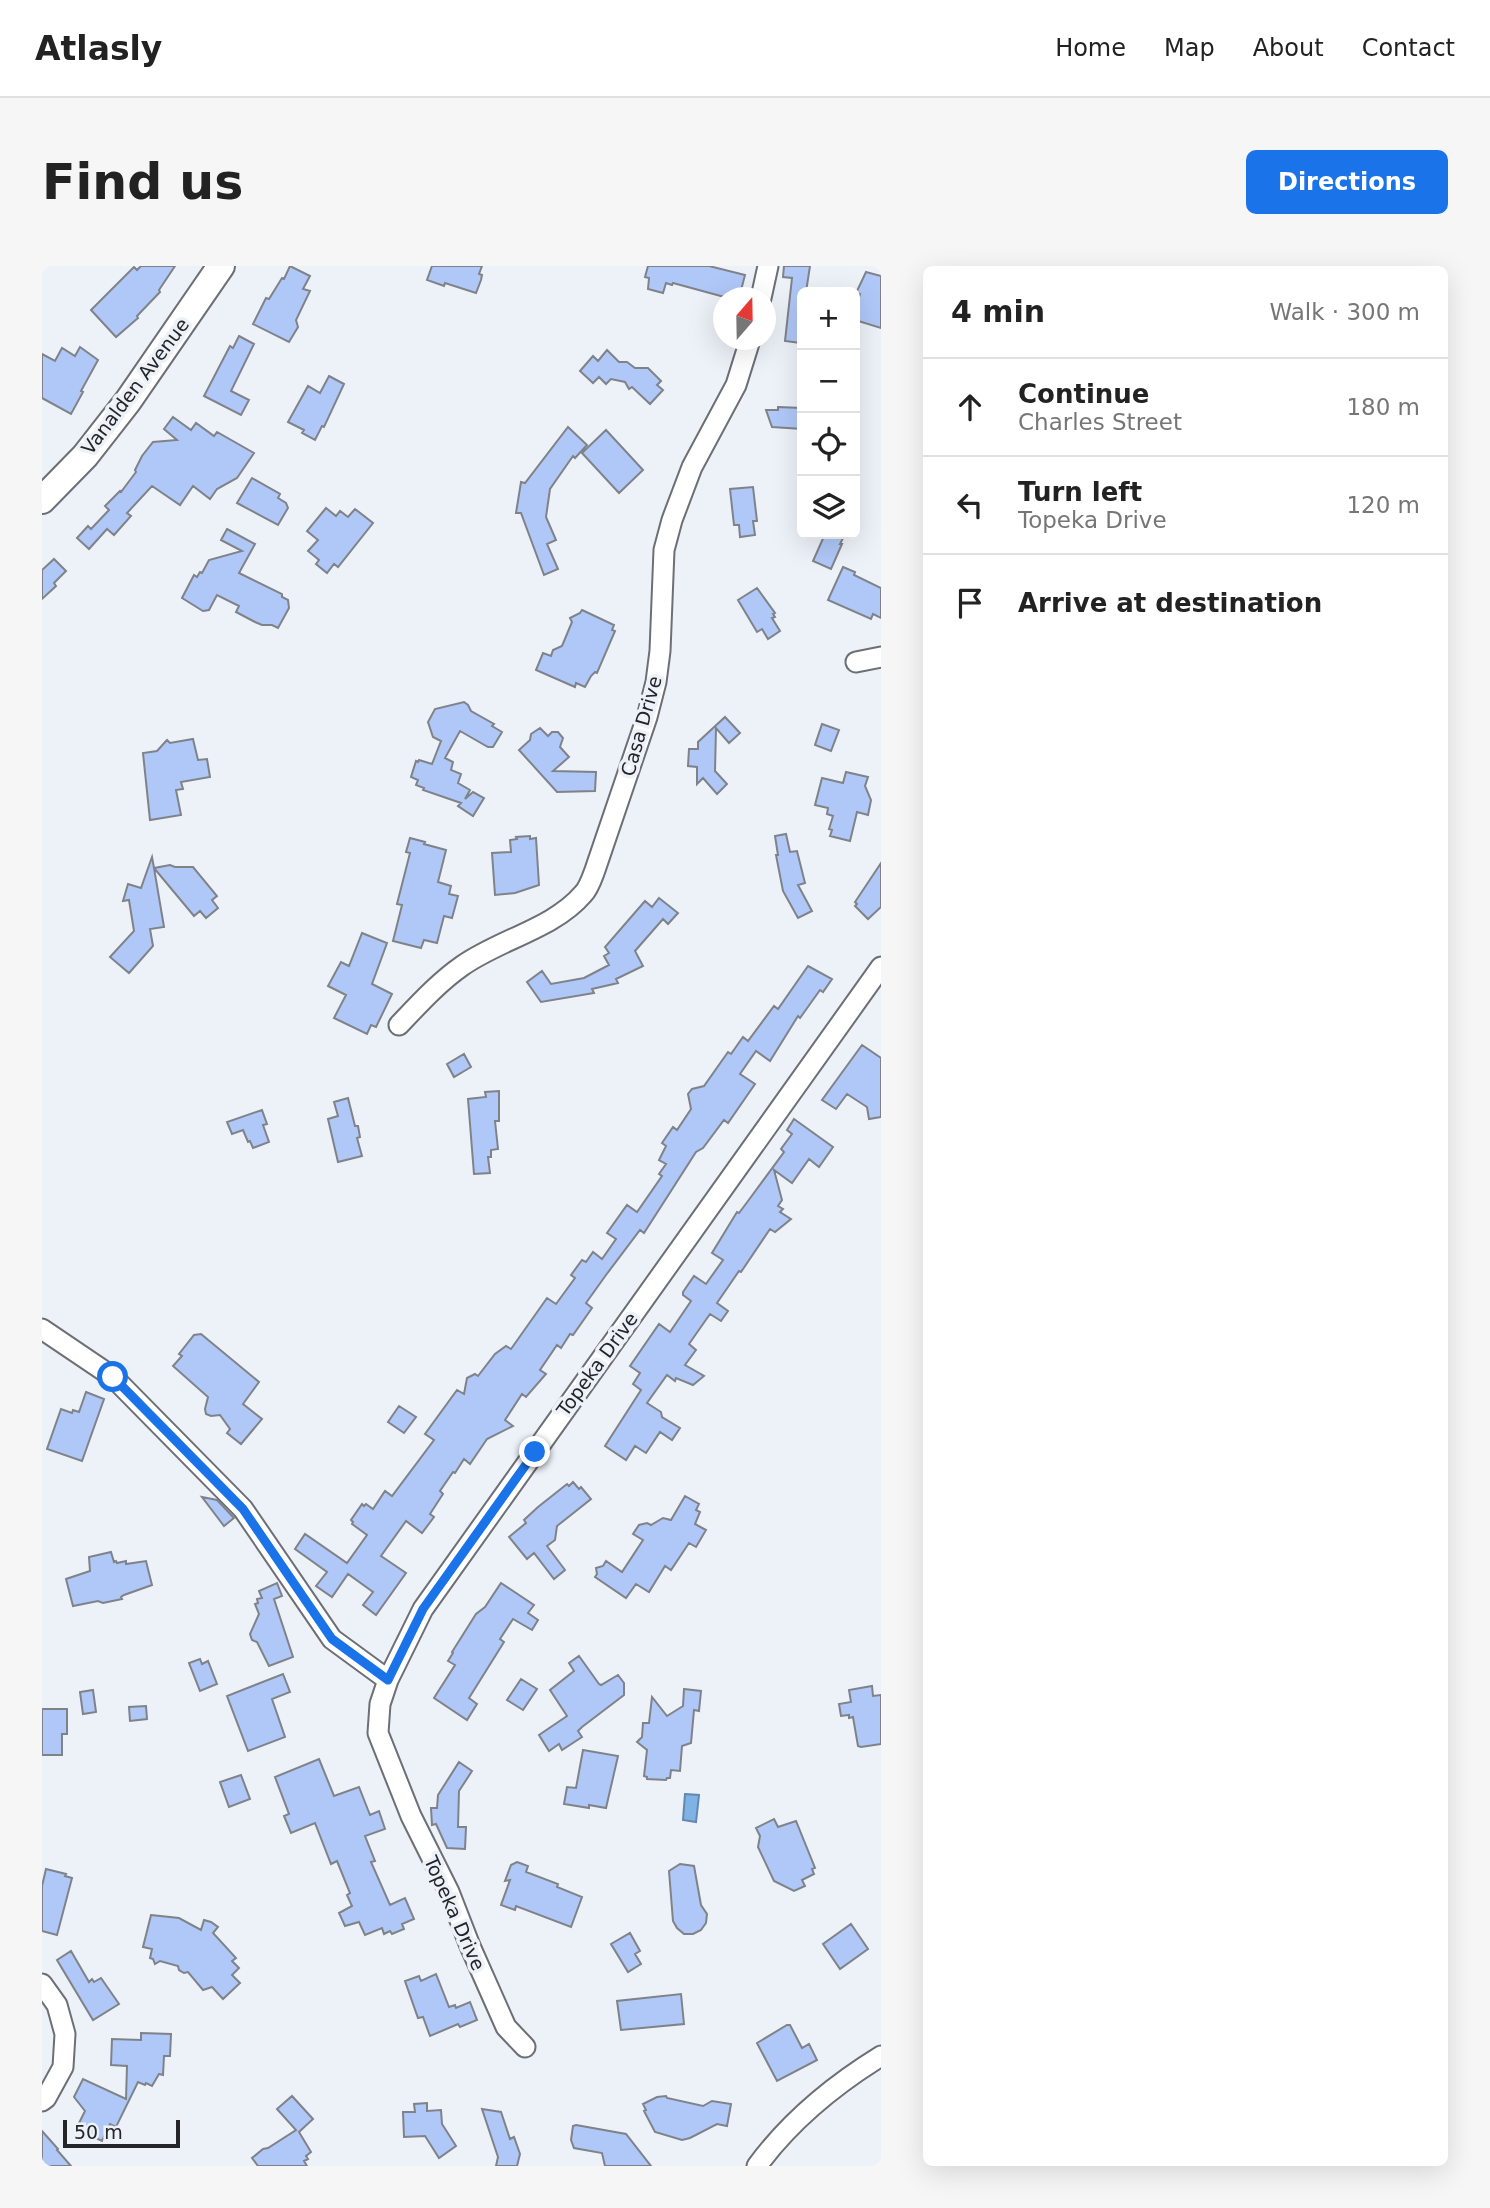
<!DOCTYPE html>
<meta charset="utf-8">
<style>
:root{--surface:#fff;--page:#f6f6f6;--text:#222;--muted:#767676;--line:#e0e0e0;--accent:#1a73e8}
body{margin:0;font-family:"DejaVu Sans",sans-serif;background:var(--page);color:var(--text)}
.controls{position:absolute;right:21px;top:21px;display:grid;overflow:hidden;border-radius:10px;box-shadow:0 7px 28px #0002}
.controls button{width:63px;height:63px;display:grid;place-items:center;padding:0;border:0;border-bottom:2px solid var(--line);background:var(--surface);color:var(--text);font:35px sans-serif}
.compass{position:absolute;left:671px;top:21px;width:63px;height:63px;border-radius:50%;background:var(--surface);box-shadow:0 7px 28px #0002;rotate:20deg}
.scale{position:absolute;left:21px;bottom:18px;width:117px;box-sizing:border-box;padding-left:7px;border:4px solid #242528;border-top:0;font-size:19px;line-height:24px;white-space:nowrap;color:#242528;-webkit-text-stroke:5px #edf1f8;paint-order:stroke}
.stop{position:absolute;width:21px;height:21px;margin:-16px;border:5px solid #1a73e8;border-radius:50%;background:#fff}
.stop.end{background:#1a73e8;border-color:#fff;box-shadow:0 2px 7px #0008}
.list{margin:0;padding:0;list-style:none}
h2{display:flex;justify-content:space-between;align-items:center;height:91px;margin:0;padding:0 28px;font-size:30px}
h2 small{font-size:23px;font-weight:400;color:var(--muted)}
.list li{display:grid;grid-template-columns:46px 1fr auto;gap:21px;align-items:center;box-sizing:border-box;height:98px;padding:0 28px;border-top:2px solid var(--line)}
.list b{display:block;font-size:26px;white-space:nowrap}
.list p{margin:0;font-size:23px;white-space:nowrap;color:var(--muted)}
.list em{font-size:23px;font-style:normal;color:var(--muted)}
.icon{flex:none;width:38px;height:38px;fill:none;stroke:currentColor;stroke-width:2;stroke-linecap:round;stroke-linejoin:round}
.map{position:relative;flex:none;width:839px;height:1900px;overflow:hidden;border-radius:10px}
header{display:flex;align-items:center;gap:42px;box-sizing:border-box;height:98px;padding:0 35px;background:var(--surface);border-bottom:2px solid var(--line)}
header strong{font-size:33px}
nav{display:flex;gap:38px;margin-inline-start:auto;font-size:24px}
.intro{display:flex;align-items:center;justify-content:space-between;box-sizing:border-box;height:168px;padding:0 42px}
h1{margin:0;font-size:49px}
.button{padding:18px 32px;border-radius:10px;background:var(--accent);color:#fff;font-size:24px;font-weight:700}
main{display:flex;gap:42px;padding:0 42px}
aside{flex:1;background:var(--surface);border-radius:10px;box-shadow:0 7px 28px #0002}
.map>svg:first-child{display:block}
.water{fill:#7fb2e6;stroke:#6488ad;stroke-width:2}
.building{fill:#b0c8f8;stroke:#7f8389;stroke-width:2}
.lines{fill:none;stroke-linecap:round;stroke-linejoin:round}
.street-casing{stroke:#6c6f75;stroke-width:23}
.secondary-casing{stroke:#6c6f75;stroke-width:30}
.street{stroke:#fff;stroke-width:19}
.secondary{stroke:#fff;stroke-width:26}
.route{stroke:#1a73e8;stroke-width:9}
.labels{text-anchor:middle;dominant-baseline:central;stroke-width:7;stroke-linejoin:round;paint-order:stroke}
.street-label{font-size:19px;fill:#242528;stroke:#edf1f8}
</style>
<header>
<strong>Atlasly</strong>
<nav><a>Home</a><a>Map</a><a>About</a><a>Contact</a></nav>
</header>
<div class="intro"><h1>Find us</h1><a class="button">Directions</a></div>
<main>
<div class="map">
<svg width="839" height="1900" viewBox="0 0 839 1900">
<rect width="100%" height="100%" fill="#edf1f8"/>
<path class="water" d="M643,1528L657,1529L654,1556L641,1554Z"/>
<path class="building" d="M99,0H133L117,24L118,26L95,50L96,52L74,71L49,44L92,1L95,4Z
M248,0L268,10L261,23L268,25L254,54L256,61L247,76L211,58L224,32L227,33L240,12L242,13Z
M390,0H440L437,8L440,9L439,14L434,27L403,17L402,20L385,14Z
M606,0H667L703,9L697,32H686L631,17L630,19L624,17L621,27L606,23L607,12L603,11Z
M742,0H768L764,26H760L759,77L743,75L750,12L741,11Z
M824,6L839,10V62L813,54V46L818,28L814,27Z
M197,70L212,78L189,125L207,134L199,149L162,130L188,80L191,82Z
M38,81L56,94L39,125L41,126L29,148L0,132V88L13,95L20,82L33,90Z
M565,84L577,96H585L593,102H606L619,115L615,119L621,124L608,138L590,121L587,123L583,116L569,113L564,118L557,111L551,117L538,105L551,90L556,95Z
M287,110L302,118L282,161L280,160L273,174L260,167L262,164L246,156L266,120L278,127Z
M736,141L760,142V163L730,161L724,144H736Z
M131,151L149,164L154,157L172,170L175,166L212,187L195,212L175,223L168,233L151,220L138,239L110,220L85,247L89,250L72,269L65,263L47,283L35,272L46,260L49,263L67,244L63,240L78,225L79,226L94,206L93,204L100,190L111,176L135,174L122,163Z
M526,161L545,179L533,192L531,190L508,223L504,251L514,274L505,278L516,303L502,309L479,247H474L479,216L483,217Z
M564,164L601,204L577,227L540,187Z
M210,212L238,228L236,232L244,237L246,242L236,259L195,237Z
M711,221L715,255H711L713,269L698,271L697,259H692L688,223Z
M284,242L294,250L298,245L306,251L313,243L331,257L296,301L292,298L285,307L274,298L277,294L266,285L276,274L265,265Z
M185,263L213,278L197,307L240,328V331L246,334L247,342L236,362L230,359H220L213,356L194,346L197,340L175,329L167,344L161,345L140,332L152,309L155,311L158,306L160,307L167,294L200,285L179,274Z
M783,268H803L798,278H800L789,303L771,295Z
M12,293L24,305L12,317L14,320L0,333V304Z
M801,301L813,306L812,309L839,322V352L831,348L829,353L786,334Z
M715,322L733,347L731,348L733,351L730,352L738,365L726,373L720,363L715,366L696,334Z
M540,344L572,359L570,364L573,365L555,407L553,406L549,410L543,421L534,417L533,421L494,404L501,387L509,390L511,384L520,380L530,356L528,352L538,347Z
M422,436L426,439L429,445L452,458L450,460L460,466L451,481H446L418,465L403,492L411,496L409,504L419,508L416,517L428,524L423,533L431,526L442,532L431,550L416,540L419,537L381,524L382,522L374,519L376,514L369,511L374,495L376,496L377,494L390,498L399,475L391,471L386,456L393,443Z
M683,451L698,467L687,477L674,462L673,505L685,518L675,528L661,512L655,518V501L646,500L647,483H656V476Z
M780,458L797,464L789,485L773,479Z
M498,462L506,470L510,466H516L521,472L518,481L527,491L511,505L554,506L553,525L515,526L477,484L488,474L489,468Z
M151,473L156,494L165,493L168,511L139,516L141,523L134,524L139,549L108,554L101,487L115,485L125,474L128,477Z
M804,506L826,511L823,520L829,534L826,549L815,546L808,575L788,570L790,564L787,563L791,550L785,548L786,542L773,539L780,512L801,517Z
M744,568L748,586L755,585L763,617L756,619L770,645L756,652L741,625L734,589H736L733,570Z
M488,570V573L494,572L497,619L473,627L453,629L450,587L469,586L468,574L475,573L474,571Z
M368,572L383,576L382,578L404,584L396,616L409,620L407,628L416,630L410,652L402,650L395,677L382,674L379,682L351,675L360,639L355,638L368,587L364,586Z
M110,591L112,602L128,599L133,601H151L175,630L170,634L176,642L164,652L158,645L152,650L112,602L122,661L108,663L111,680L87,707L68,691L92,665L87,634L81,635L86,618L99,622Z
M839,597V641L826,653L813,640L815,638L813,636Z
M617,632L636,647L626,658L621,653L593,685L601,700L574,713L576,717L550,723L552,727L499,736L485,716L500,705L509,718L542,712L567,699L562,690L567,687L563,681L603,635L610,641Z
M320,667L345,677L330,718L350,728L334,761L329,759L325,768L292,752L304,729L286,720L299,696L307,700Z
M766,700L790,713L781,726L778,724L758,752L756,750L728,795L714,785L698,808L713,818L686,857L682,854L661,882L654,886L602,967L598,964L564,1009L544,1037L550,1042L531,1069L528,1068L519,1082L515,1079L498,1104L504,1108L484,1131L480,1128L463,1154L471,1160L445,1173L428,1198L422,1193L413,1207L411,1206L398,1225L401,1228L388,1248L392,1251L380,1267L364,1255L339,1290L364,1307L334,1349L321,1339L331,1326L306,1308L290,1331L274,1320L285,1306L253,1283L263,1268L305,1297L325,1269L310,1258L311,1256L309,1254L320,1238L322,1240L324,1238L331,1243L343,1225L350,1230L392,1174L383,1168L415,1124L422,1128L425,1112L433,1108L436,1110L453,1088L464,1080L469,1083L505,1032L514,1038L533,1012L529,1009L540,994L544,996L551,986L560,993L574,973L565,967L585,939L595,946L620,910L617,908L624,898L617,894L624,880L620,877L631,861L635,864L649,843L646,828L650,823L662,820L686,786L689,788L701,771L706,775L732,740L736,743Z
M820,779L839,792V851L827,853L825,841L805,828L794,843L780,834Z
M422,788L429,801L412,811L405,798Z
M457,825V855H453L456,883L449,884V891H446L448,907L432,908L426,833L444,831L443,826Z
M306,832L313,860H316L318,871L315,872L320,890L296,896L286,853L296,850L292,836Z
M220,844L225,858L221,859L227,876L211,882L208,875L206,876L201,864L190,868L185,856Z
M752,853L791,881L777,901L767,893L750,917L732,904L740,934L736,940L741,943L738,946L749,953L733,966L728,963L699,1006L697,1005L675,1037L686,1045L679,1055L668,1048L647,1078L654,1084L643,1099L662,1110L651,1119L634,1112L633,1115L625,1109L605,1137L619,1146L620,1151L638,1162L630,1174L618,1166L604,1187L593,1180L584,1194L563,1180L599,1124L591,1118L598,1107L588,1100L617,1058L628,1066L649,1035L641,1029V1026L652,1010L664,1018L681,994L670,987L695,946L697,947L706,935L742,886L739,883L750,868L745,864Z
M159,1068L217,1116L201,1138L220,1153L199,1178L185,1167L188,1163L178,1149L169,1150L164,1148L163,1143L166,1131L131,1100L140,1090L137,1088L152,1069Z
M44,1126L62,1133L40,1195L5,1183L19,1143L30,1147L31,1144L37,1146Z
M357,1140L374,1151L362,1167L346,1156Z
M531,1216L537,1223L539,1221L549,1233L515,1260L513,1274L505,1280L523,1304L512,1313L492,1287L485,1293L467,1271L484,1257L482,1254L496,1241L525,1218L527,1220Z
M643,1230L657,1238L654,1244L658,1246L653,1258L664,1264L654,1281L647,1277L629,1304L623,1300L607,1326L594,1318L584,1332L553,1311L555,1308L554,1302L561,1300L564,1295L580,1306L601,1274L591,1268L597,1259L605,1257L609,1259L621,1252L629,1254Z
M160,1231L175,1234L192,1252L182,1260Z
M69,1286L72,1296L74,1295L75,1297L84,1295V1298L104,1295L110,1319L82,1329L79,1331L80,1333L61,1337L56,1335L31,1340L24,1313L48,1305L47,1291Z
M235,1317L240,1330L232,1333L251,1391L227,1400L215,1376L210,1374L208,1368L217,1348L213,1338L216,1337L215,1333L220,1332L217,1325Z
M459,1317L492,1339L486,1347L496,1354L490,1364L471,1353L458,1373L462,1376L427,1432L435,1438L425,1454L392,1432L413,1399L406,1395L411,1387L410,1386L434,1348L443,1341Z
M537,1390L557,1418L559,1419L576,1409L582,1417V1429L540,1461L536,1465L540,1471L520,1484L517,1478L507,1485L497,1469L525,1450L508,1424L532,1405L527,1397Z
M158,1393L160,1398L166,1395L175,1418L158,1425L147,1397Z
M241,1408L248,1426L230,1433L243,1471L206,1485L185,1430Z
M479,1413L495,1423L481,1444L465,1434Z
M830,1420L831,1430L839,1429V1478L819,1481L816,1480L811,1451L807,1452V1449L799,1450L797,1438L809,1436L807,1424Z
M642,1423L659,1425L657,1445L652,1444L649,1477L640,1480L638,1505L629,1504L628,1512H625L624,1514L605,1513V1511L602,1510L605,1484L595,1476L600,1471L601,1457H607L610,1431L625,1450L641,1440Z
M51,1424L54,1446L41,1448L38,1426Z
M104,1440L105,1453L88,1455L87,1441Z
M0,1443H25V1468H20V1489H0Z
M541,1484L576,1490L564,1542L547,1539V1542L522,1538L525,1521L534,1522Z
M277,1493L292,1530L317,1521L328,1549L337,1545L343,1563L323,1570L333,1595L329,1596L348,1639L363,1632L372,1653L360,1658L362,1663L350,1668L348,1665L342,1668L340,1662L323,1669L317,1656L303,1660L297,1647L310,1640L305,1629L308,1627L295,1595L289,1598L273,1557L249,1567L242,1550L247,1548L233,1511Z
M417,1496L430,1505L417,1525L416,1561H424L423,1583L405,1582L394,1558L390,1559L389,1542H395L396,1529Z
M199,1509L208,1533L187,1541L178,1516Z
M732,1553L736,1561L754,1555L773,1602L770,1603L772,1608L760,1614L763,1620L752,1625L732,1615L716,1581L718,1570L714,1562Z
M475,1596L486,1600L484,1606L516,1618L515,1621L540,1631L529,1661L474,1640L473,1644L459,1639L468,1614L463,1615L469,1599Z
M638,1598L652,1600L659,1639L665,1648L664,1657L659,1664L651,1668H642L635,1662L631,1655L627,1605Z
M4,1603L24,1608L23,1610L30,1612L15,1669L0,1665V1620Z
M109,1649L137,1652L159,1664L162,1654L169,1656L176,1661L171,1667L194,1692L190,1695L197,1702L190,1709L198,1717L181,1733L170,1721L161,1724L146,1706L142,1707L137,1704L136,1700L118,1695L113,1698L111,1693L108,1692L110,1683L101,1681Z
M809,1658L826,1683L798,1703L781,1678Z
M588,1667L598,1685L593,1688L599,1698L586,1706L569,1678Z
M29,1685L47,1716L50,1713L52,1716L59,1712L77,1738L51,1754L15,1694Z
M394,1708L407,1741L413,1739L414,1742L428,1736L435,1754L418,1761L416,1758L388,1770L381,1751L376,1752L363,1715L377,1710L379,1715Z
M639,1728L642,1758L579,1764L575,1735Z
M745,1759H748L760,1782L767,1778L775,1794L735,1815L715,1777Z
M99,1767L129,1768L128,1790H122L121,1809L117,1808L110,1820L104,1817L103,1819L96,1816L74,1861L68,1858L60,1875L34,1863L43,1845L32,1831L41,1813L84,1833L85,1800L69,1799L70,1773L99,1774Z
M250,1830L271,1853L257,1866L269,1886L264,1890L266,1893L262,1895L265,1900H216L210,1892L221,1883L226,1882L254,1864L235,1843Z
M624,1830L625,1832L661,1840L670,1835L689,1838L685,1860L675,1858L648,1872L640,1874L613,1866L602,1845L604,1844L601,1838L615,1831Z
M385,1837V1845L399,1844L400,1858L414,1880L397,1892L383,1870L362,1871L361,1846H373L372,1838Z
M440,1843L459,1846L468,1873L472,1871L478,1888L475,1900H454L456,1891Z
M534,1859L584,1868L609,1900H563L560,1887L532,1882L529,1874L531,1860Z
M0,1865L16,1883L15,1884L29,1900H0Z"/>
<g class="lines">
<g class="street-casing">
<path id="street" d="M719,32L726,0
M814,396L839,391
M357,759C377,738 397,716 420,700C458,673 511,663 541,628C547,622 550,612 553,604L605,451L614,416L618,385L622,284L630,254L650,201L694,119L708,74
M0,1063L71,1111L201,1243L290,1373L346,1414
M0,1718L15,1739L23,1768L21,1801L4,1832L0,1835
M483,1781L464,1761L428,1680L407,1626L369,1550L336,1467L338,1438L346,1414L381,1343L839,701
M715,1900C748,1855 792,1819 839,1790"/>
</g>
<g class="secondary-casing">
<path id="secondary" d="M0,234L43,190L86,135L179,0"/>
</g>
<use href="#street" class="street"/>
<use href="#secondary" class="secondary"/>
</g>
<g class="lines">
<path class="route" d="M71,1111L201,1243L290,1373L346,1414L381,1343L493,1186"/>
</g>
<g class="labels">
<g class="street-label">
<text transform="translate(93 120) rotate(-53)">Vanalden Avenue</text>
<text transform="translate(599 460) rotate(-74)">Casa Drive</text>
<text transform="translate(555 1098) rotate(-54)">Topeka Drive</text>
<text transform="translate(413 1647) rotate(66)">Topeka Drive</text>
</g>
</g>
</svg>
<div class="controls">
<button>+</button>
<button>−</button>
<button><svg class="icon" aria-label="locate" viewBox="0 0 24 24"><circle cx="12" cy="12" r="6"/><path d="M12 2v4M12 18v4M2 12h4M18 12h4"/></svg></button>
<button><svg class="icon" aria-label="layers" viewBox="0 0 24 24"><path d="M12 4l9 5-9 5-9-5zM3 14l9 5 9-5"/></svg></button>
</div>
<svg class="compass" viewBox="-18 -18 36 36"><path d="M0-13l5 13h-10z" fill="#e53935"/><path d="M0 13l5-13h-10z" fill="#767676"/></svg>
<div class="scale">50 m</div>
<div class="stop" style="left:71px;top:1111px"></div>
<div class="stop end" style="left:493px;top:1186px"></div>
</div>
<aside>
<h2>4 min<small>Walk · 300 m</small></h2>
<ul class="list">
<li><svg class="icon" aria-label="ahead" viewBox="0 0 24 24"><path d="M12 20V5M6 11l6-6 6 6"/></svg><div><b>Continue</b><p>Charles Street</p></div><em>180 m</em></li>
<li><svg class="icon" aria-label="left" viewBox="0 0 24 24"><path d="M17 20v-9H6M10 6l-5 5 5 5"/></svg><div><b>Turn left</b><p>Topeka Drive</p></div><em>120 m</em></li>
<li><svg class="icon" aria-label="arrive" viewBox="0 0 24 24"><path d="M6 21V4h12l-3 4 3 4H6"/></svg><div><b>Arrive at destination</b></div></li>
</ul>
</aside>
</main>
